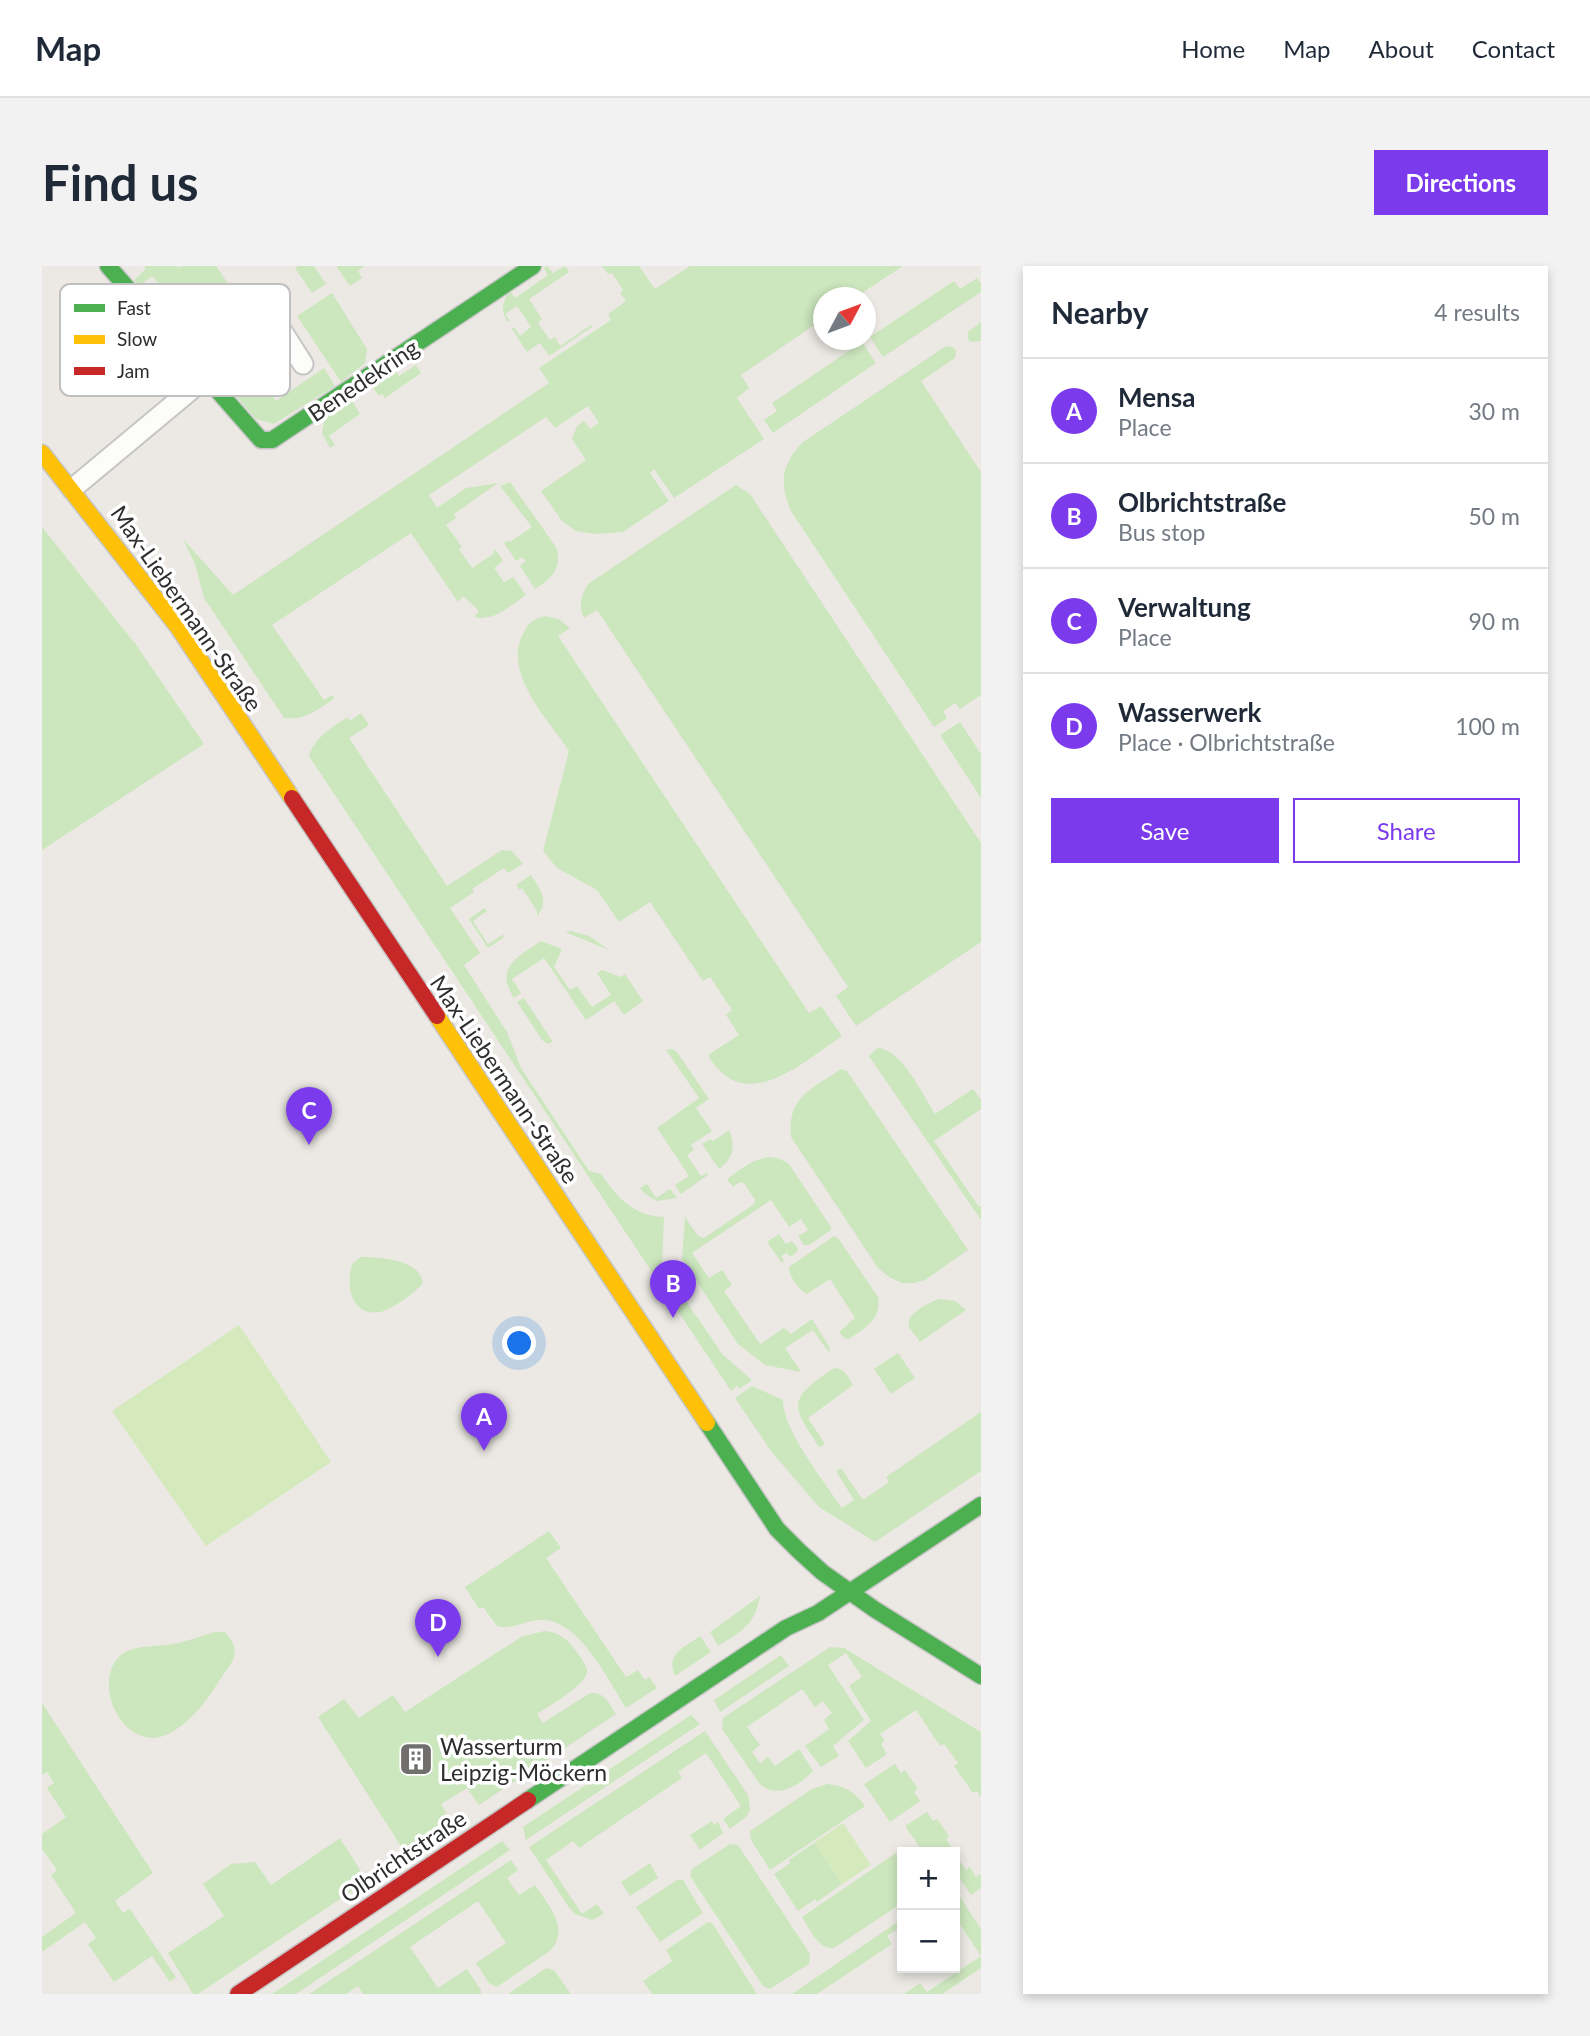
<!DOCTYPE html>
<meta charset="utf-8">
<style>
:root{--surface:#fff;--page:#f2f2f3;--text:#1f2937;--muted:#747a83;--line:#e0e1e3;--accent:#7c3aed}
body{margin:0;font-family:Lato,sans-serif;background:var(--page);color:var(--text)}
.controls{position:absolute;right:21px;bottom:21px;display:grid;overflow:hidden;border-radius:0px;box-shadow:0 4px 10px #0003}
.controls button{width:63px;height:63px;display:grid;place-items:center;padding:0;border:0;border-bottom:2px solid var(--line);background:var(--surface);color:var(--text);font:35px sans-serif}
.compass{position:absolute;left:771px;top:21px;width:63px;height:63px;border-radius:50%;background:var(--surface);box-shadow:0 4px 10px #0003;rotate:49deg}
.you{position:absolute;left:478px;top:1078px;width:24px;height:24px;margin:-18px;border:5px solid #fff;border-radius:50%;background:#1a73e8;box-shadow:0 0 0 10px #1a73e833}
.badge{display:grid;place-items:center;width:46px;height:46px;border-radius:50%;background:var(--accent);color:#fff;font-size:23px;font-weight:700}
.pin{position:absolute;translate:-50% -58px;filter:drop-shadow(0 2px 4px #0008)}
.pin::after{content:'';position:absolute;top:37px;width:24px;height:21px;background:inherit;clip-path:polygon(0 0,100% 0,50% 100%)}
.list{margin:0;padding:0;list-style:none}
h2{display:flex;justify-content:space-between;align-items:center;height:91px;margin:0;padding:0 28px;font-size:30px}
h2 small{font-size:23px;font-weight:400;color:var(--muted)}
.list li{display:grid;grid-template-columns:46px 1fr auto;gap:21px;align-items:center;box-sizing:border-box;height:105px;padding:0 28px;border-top:2px solid var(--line)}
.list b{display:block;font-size:26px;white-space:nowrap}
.list p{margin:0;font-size:23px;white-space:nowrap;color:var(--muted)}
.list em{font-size:23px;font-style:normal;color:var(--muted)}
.actions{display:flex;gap:14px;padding:21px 28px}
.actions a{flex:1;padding:16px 0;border:2px solid var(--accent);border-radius:0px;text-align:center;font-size:24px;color:var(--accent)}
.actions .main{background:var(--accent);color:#fff}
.map{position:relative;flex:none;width:939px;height:1728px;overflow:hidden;border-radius:0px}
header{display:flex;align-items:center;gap:42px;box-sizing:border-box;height:98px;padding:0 35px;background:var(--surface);border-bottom:2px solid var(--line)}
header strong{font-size:33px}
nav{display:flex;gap:38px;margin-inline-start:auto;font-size:24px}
.intro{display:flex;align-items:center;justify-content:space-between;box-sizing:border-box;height:168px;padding:0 42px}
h1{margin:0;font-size:49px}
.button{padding:18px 32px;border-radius:0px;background:var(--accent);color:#fff;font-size:24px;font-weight:700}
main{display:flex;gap:42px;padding:0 42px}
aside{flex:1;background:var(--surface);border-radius:0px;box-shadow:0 4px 10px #0003}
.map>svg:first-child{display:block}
.green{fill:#cce6be}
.pitch{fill:#d5eabc}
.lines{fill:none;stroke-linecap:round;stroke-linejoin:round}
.street-casing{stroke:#c5c5c5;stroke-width:23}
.fast-casing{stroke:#c5c5c5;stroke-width:19}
.slow-casing{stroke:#c5c5c5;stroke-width:19}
.jam-casing{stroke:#c5c5c5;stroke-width:19}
.street{stroke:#fcfcfb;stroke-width:19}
.fast{stroke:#4caf50;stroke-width:16}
.slow{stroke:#ffc107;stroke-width:16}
.jam{stroke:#c62828;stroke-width:16}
.labels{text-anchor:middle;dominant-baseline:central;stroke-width:7;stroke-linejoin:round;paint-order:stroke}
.street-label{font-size:23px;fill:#2e2e2e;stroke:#fff}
.poi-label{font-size:23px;fill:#2e2e2e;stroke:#fff;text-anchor:start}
.key{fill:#fff;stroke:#c0c0c0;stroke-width:2}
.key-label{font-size:19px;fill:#2e2e2e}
</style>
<header>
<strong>Map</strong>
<nav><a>Home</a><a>Map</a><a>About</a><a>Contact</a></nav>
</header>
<div class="intro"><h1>Find us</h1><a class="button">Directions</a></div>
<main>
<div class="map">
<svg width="939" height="1728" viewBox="0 0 939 1728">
<rect width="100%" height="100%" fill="#ece9e4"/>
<path class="green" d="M102,0H135L136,2L140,0H174L217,63L166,99L142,72L155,61L110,10L97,20L92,14L104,3Z
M256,0H272L284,18L270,27L253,2Z
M294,0H322L316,5L320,12L308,20Z
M505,0L511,7L523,0L527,6L487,33L500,53L496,57L508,74L513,71L518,80L549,59L550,61L507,90L498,77L485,86L470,63L472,61L478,70L489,61L475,40L463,48L468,55L466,56C458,45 460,36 468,25L473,32L506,9L502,2Z
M560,0H597L613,23L648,0H861L814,31L782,32L781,53L699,109L707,122L695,132L722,173L632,232L612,203L608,207L627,235L581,266L553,268L534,265L520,255L499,225L544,194L530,173L535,160L542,155L548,163L557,157L546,140L513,162L504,151L387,229L395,242L424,222L456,217L412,248L414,252L404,259L420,281L417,283L430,302L451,288L453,283L461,295L452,302L462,316L471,311L484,329C468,340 452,356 432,351L437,345L421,330L416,336L369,267L230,359L282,434L290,429L293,432C277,443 262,455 242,452L162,332L153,298L141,273L191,329L507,117L497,102L569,54L566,48L584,35L578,27L581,24L570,7L566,8Z
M935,12L939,17V26L841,91L828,71L912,15L918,23Z
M290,27L325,83L323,97L299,116L255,50Z
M939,56V75L929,76L926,73V66Z
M820,76L834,97L731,167L722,154L735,145L730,137Z
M904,80L912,82L914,85L913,92L879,115L939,206V429L918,443L913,437L901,445L905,452L892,461L749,245C737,216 739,199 761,176Z
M201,87L234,135L282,102L293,120L232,158L214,153L173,106Z
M374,99L379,107L343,132L340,128L337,130L329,119L352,103L357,110Z
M309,133L318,148L287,170L293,179L288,182L280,167L283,151Z
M468,216L514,281C521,302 510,312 493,323L478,300L484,295L480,291L474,295L462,277L466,274L468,276L490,261L458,220Z
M694,219L708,228L939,577V676L814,760L794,730L806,721L555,344L542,352C536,339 539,330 546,318Z
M0,261L95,380L162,478L0,584Z
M503,350L517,353L528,362L516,370L767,747L779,740L800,770C761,796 702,852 666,789L697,769L684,749L690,744L668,711L661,715L608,636L577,656L555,624L515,602L501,585L527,485C506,453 459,406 482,366C487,356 492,353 503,350Z
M319,447L327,459L307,472L405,620L460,584L470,585L481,598L466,607L462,602L430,623L432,626L408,642L438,687L422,699L465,766L479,802L547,905L559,908C575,931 591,950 622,951L620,1000L681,1089L710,1114L697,1123L695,1120L689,1125L267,490C272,472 290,461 306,451L308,455Z
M918,456L939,488V532L898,469Z
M489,609C498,623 508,635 495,650V645L480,622L477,624L474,619Z
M442,642L445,645L431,655L446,678L462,668L461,672L446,682L427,653Z
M529,665L547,670L567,684L523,666Z
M499,675L520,683L512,701L528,724L535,720L550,741L569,729L555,707L560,704L579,711L583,708L601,735L582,749L572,735L544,754L502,692L470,713L479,727L472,732C452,701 476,691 499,675Z
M482,732L511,776L506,778L500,774L475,736Z
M835,782C859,782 881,829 893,848L931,823L939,834V843L892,875L937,941L939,940V954L827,790Z
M630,783L635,786L667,833L654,842L670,865L649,879L652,884L645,889L659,910L665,907L666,909L639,928L633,919L647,910L615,862L657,832L624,784Z
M799,803L805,805L926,984L883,1014L872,1017H860L847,1011L836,1002L749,871C745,830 770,823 799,803Z
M687,864C694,881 691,892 677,903L660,878L668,873L671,875Z
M729,891L738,893L747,898L789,961V964L767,979H762L756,970L766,964L759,953L747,961L729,934L650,987L667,1012L680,1004L690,1019L682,1025L718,1078L742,1062L749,1068L770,1053L788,1082L787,1087L771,1064L743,1082L759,1106L723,1099L696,1078L640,993L643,951L656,970L662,972L712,938L713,934L702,917L698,916L691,921L685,913C699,903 711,892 729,891Z
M605,918L614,932L628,923L635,932L615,935L603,928L598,922Z
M737,968L744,978L750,975L756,983L754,987L748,991L745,987L739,990L742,995L740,997L725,976Z
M792,970L796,972L836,1031C840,1053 822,1063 807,1073H803L797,1066L813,1052L788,1013L765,1028C757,1024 746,1009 747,1001Z
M319,991C337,991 378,993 381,1017C374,1026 349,1044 338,1046C308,1051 304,1019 310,998Z
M897,1033L913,1035L924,1044L878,1076C875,1071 869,1065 867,1060C863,1048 888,1036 897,1033Z
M856,1087L873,1112L849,1128L832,1103Z
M792,1102C803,1102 806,1111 811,1119L766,1152L783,1178L777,1181C747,1137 747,1133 792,1102Z
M710,1120L741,1134C741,1165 782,1215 800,1242L812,1234L794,1205L799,1202L821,1234L847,1216L844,1211L939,1146V1205L833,1276L777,1241L729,1185L693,1132Z
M507,1265L519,1282L504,1292L584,1411L596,1404L603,1414L607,1411L615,1422L584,1442C566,1414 540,1359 504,1354C487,1352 470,1365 455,1360L441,1341L437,1343L423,1321Z
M718,1330C713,1359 700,1365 676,1380L668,1366Z
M502,1365C516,1366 526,1373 534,1385C538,1391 544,1397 545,1405C546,1418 507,1440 495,1448L501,1457L548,1427C563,1426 567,1437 574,1448L437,1539L425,1522L399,1538L410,1557L364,1588L276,1451L302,1433L317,1452L351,1429L363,1446L479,1371Z
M172,1366H183C200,1385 192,1394 179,1412C165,1434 149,1458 124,1469C81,1487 48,1416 79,1389C94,1377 118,1382 136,1377C148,1374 160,1370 172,1366Z
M658,1370L669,1386L633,1410C623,1388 643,1381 658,1370Z
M788,1381L802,1382L939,1466V1532L935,1525L931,1527L912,1500L916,1497L902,1478L898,1480L874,1444L838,1468L843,1475L839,1478L845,1488L824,1502L806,1475L829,1455L807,1420L820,1411L804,1387L786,1399L822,1454L791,1480L797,1490L779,1501L763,1480L787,1463L782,1454L790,1447L781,1435L773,1441L760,1423L705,1461L718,1479L710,1486L718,1497L726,1491L733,1500L757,1483L771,1505C757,1520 734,1534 717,1517L680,1463L681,1452Z
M739,1389L747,1400L678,1446L672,1434Z
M0,1437L111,1607L73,1635L81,1647L88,1643L134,1711L128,1716L110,1690L72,1716L46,1678L54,1672L43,1656L0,1686V1671L34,1647L9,1609L15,1604L0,1583V1568L24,1551L5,1522L12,1517L5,1506L0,1509Z
M649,1449L658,1458L484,1574L481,1561Z
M663,1465L706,1529L708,1543L705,1550L688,1563L681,1553L699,1540L664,1487L636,1506L640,1512L537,1582L531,1575L504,1594L540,1648L555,1638L562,1648L550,1654L533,1648L526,1640L487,1581Z
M853,1498L859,1507L863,1504L876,1523L872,1526L878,1535L848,1556L822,1518Z
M785,1518C802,1519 813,1526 823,1540L728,1604L709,1574L708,1565L770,1523Z
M885,1546L891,1555L895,1553L907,1570L904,1573L910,1583L906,1586H881L863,1560Z
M670,1555L672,1559L676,1556L681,1567L658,1584L648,1569Z
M298,1572L325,1615L156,1728H151L126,1687L182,1650L161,1618L189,1598L213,1596L229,1619Z
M460,1575L468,1584L254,1728H230Z
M772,1577L800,1618L775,1636L773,1633L756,1645L732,1608L748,1597L747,1594Z
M688,1578L696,1579L768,1688L767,1698L728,1723L721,1720L648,1610L650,1603Z
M854,1587C863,1599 864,1625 857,1639L792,1682C776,1684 768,1663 760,1651Z
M469,1594L476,1604L465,1612L477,1629L493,1619C506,1639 528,1661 509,1684L455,1721L447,1717L434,1697L464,1677L436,1635L368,1681L396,1722L425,1703L439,1724V1728H321L316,1720L304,1728H267Z
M917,1594L924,1604L928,1601L934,1611L939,1608V1622L929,1629L913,1606V1597Z
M608,1597L616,1612L588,1630L579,1616Z
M635,1614H641L661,1647L618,1676L594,1641Z
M913,1623L939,1663V1690L913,1651Z
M860,1653V1660L845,1670L850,1678L775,1728H750Z
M666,1656L670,1657L715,1728H610L601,1715L630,1695L624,1684Z
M939,1690V1702L900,1728H862L878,1717L885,1726Z
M504,1702L512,1704L529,1728H466Z"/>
<path class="pitch" d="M197,1059L289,1196L164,1280L70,1145Z
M801,1557L829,1599L800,1618L772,1577Z"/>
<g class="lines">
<g class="street-casing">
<path id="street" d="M30,223L198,83L231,59H236L261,98"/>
</g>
<g class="fast-casing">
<path id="fast" d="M66,0L219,174H230L491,0
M665,1157L735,1263L757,1285L780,1306L832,1343L939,1410
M486,1534L744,1362L776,1347L939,1239"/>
</g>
<g class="slow-casing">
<path id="slow" d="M0,187L136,361L250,532
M395,750L665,1157"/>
</g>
<g class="jam-casing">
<path id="jam" d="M250,532L395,750
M196,1728L486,1534"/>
</g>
<use href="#street" class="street"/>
<use href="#fast" class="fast"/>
<use href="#slow" class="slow"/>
<use href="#jam" class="jam"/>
</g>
<defs>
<g id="building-square" transform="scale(1.75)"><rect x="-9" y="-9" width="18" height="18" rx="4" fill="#706f6e" stroke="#fff"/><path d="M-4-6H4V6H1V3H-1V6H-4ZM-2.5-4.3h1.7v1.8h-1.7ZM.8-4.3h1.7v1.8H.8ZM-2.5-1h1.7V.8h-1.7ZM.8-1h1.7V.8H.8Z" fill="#fff"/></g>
</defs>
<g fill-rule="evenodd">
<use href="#building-square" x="374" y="1493"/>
</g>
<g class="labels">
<g class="street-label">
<text transform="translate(321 114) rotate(-34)">Benedekring</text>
<text transform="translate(145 342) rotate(55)">Max-Liebermann-Straße</text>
<text transform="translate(463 813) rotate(56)">Max-Liebermann-Straße</text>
<text transform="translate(361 1590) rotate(-34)">Olbrichtstraße</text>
</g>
<g class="poi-label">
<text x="398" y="1480">Wasserturm<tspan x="398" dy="26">Leipzig-Möckern</tspan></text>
</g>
</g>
<rect x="18" y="18" width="230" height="112" rx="10" class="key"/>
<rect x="32" y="38" width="31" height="8" fill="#4caf50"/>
<rect x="32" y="69" width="31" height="9" fill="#ffc107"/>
<rect x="32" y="101" width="31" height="8" fill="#c62828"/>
<g class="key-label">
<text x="75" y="49">Fast</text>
<text x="75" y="80">Slow</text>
<text x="75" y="112">Jam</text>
</g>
</svg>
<div class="controls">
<button>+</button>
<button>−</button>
</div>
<svg class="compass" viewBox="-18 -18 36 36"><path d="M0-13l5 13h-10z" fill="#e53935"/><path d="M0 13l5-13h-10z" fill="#747a83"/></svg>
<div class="you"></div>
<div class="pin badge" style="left:442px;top:1185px">A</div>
<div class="pin badge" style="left:631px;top:1052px">B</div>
<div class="pin badge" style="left:267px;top:879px">C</div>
<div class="pin badge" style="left:396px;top:1391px">D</div>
</div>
<aside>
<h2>Nearby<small>4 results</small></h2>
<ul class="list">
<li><span class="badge">A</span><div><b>Mensa</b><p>Place</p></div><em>30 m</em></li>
<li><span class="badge">B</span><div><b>Olbrichtstraße</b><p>Bus stop</p></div><em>50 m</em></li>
<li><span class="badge">C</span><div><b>Verwaltung</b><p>Place</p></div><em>90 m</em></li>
<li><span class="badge">D</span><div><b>Wasserwerk</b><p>Place · Olbrichtstraße</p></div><em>100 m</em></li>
</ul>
<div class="actions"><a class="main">Save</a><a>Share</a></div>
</aside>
</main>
